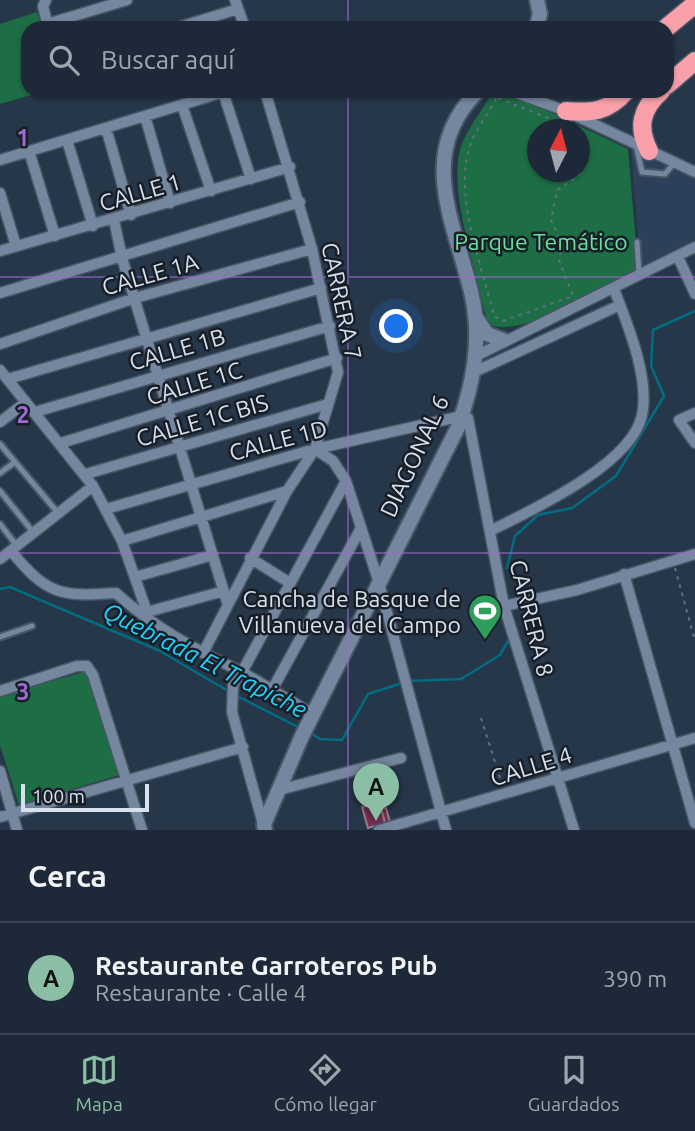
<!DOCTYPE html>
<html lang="es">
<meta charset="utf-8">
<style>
:root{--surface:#1d2938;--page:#2a3543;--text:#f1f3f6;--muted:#a0a6ae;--line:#3b4553;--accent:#8abfa5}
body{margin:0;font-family:Ubuntu,sans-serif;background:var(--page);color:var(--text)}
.compass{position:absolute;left:527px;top:119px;width:63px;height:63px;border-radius:50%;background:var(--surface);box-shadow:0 2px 5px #0004;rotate:6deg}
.scale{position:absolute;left:21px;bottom:18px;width:128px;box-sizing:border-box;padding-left:7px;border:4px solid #d7e1ed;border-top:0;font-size:19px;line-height:24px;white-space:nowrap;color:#d7e1ed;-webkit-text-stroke:5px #171e27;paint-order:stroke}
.you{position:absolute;left:397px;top:327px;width:24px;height:24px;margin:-18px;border:5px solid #fff;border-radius:50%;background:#1a73e8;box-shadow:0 0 0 10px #1a73e833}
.badge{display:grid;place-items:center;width:46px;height:46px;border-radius:50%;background:var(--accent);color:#111;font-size:23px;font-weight:700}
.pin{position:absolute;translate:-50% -58px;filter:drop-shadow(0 2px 4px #0008)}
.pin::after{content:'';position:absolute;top:37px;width:24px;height:21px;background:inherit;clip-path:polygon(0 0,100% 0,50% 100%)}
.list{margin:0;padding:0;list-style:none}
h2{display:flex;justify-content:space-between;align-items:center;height:91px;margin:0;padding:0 28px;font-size:30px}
h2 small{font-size:23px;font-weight:400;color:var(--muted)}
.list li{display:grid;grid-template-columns:46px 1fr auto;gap:21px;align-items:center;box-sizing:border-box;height:112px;padding:0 28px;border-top:2px solid var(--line)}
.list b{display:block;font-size:26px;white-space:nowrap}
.list p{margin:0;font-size:23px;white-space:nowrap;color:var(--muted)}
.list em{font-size:23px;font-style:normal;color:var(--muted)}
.icon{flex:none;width:38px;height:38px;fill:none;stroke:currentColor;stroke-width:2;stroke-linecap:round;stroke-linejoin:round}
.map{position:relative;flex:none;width:695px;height:830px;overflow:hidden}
.search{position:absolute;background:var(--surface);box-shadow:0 2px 5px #0004;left:21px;right:21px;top:21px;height:77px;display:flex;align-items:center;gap:18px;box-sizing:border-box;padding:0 24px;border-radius:21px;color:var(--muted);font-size:26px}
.sheet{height:203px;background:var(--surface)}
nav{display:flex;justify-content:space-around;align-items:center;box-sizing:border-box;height:98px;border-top:2px solid var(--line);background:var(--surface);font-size:19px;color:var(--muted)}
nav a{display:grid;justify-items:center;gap:4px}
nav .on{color:var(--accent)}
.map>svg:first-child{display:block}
.built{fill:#2c4059}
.green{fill:#1d6e44;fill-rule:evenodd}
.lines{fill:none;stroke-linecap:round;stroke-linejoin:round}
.stream{stroke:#006d82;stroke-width:2.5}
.building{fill:#7a3156;stroke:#9c7e8b;stroke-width:2}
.lane-casing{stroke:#485565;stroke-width:9}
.street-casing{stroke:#485565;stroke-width:13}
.secondary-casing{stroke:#485565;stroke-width:18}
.highway-casing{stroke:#485565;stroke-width:21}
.path{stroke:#616f80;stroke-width:2;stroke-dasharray:3.5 5;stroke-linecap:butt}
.lane{stroke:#75879e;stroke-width:5}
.street{stroke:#75879e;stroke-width:10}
.secondary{stroke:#75879e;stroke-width:14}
.highway{stroke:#f9a0ab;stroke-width:18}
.grid{fill:none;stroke:#9b6bcf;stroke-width:2;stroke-opacity:0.55}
.labels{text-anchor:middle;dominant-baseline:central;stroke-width:5;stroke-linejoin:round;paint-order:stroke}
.street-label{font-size:23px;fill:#d7e1ed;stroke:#171e27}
.park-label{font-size:23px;fill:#6cde9c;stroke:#171e27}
.poi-label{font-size:23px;fill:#d7e1ed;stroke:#171e27;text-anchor:end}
.water-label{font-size:24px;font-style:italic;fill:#1dd5fc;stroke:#171e27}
.grid-label{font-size:23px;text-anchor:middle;font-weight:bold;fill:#9b6bcf;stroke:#171e27;stroke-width:5;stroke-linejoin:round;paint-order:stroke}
</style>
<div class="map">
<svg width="695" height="830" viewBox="0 0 695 830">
<rect width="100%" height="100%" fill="#27374a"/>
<path class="built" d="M631,148L695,176V239L641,269Z"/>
<path class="green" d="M37,12L42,28H28V91H45L0,104V24Z
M493,92L537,106L628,149L638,269C606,287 521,340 488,324L484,309C475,264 444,181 464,139C472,123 484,107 493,92ZM538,130H580V172H538Z
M87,671L119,775L19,805L0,745V696Z"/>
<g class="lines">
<path class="stream" d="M507,568L515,536L538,515L572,508L616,476L664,396L651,366L653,330L695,311
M0,589L10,587L160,651L228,691
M409,681L461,679L500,655L511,636
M237,696L300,728
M309,732L320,739L342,740L368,694L402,683"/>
</g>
<path class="building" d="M380,803L385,823L368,828L362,807Z
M386,808L390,822L385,823L381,809Z"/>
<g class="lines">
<g class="lane-casing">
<path id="lane" d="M636,145L642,172L665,174L675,162
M637,242L639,274
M0,444L59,514
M0,473L15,462
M0,491L33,532
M0,524L17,546
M0,637L32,626"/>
</g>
<g class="street-casing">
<path id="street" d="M46,0L43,6L48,27
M235,0L245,28
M47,24L127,0
M176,28L238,9
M511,91L566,111L695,172
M223,92L251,179
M182,105L211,191
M145,116L170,203
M106,128L131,215
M67,140L93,226
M29,151L55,236
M0,160L227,91
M0,193L16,246
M114,220L122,258L227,602
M0,251L290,167
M678,257L695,294
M0,293L300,202
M0,344L135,298L312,249
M476,356L695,247
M0,370L93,486L122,541L147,612L224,591
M474,372L620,305
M8,379L321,288
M35,412L330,326
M695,413L679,420L695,443
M0,422L26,402
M61,443L337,358
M315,449L333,461L346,481L379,583L446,830
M86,474L328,404
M106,509L315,449L462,416L468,418L504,606L574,830
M492,530C534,509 632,464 642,415C650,378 627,323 614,289
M122,541L287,491
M11,551C47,595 61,597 116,593C153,627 196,650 242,672L233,685L232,712L263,824
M250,558L290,583
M0,559L93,486
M624,574L695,823
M135,577L213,555
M504,606L577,590L695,554
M203,653L287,491L315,449L338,372L312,249L265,91
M272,690L361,528
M0,691L77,666H87L93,675L142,830
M313,714L242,672L346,481
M0,771L17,830
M279,790L401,758
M0,817L243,747
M379,830L695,738"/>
</g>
<g class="secondary-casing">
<path id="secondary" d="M536,28L540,14L537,0
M475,316L487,334L503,340
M265,830L264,824L302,736L458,427C473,384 482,342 472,296C456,225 414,154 478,91"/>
</g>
<g class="highway-casing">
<path id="highway" d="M666,28L695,4
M667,85L695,61
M566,111C592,113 608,112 626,91
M649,151C637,127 641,109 661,91"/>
</g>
<path class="path" d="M500,91C492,109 478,125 471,143C452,193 482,266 494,316L503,321L573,296L559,260L562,244L551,220L557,190C578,176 592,173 580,144
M498,98L558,122
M563,124L572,130
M675,568L695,641
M481,718L502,784"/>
<use href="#lane" class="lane"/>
<use href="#street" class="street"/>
<use href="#secondary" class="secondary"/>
<use href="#highway" class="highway"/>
</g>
<path class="grid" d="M348,0V28M348,91V830M0,277H695M0,553H695"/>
<defs>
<g id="stadium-pin" transform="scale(1.75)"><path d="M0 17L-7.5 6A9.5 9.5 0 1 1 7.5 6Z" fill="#2e9e5b" stroke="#171e27"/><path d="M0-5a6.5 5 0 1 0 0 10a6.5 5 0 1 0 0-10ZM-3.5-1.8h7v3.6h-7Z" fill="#fff"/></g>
</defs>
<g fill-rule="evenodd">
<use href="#stadium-pin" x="485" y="611"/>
</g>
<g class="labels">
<g class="street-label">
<text transform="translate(140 192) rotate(-16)">CALLE 1</text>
<text transform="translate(150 274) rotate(-16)">CALLE 1A</text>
<text transform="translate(342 301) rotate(78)">CARRERA 7</text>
<text transform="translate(177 349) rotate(-16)">CALLE 1B</text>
<text transform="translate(194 383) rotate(-17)">CALLE 1C</text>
<text transform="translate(202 420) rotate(-16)">CALLE 1C BIS</text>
<text transform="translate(278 440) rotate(-15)">CALLE 1D</text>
<text transform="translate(414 456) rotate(-65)">DIAGONAL 6</text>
<text transform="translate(532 618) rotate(76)">CARRERA 8</text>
<text transform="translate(531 766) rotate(-17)">CALLE 4</text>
</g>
<g class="park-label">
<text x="541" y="241">Parque Temático</text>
</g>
<g class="poi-label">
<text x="461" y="598">Cancha de Basque de<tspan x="461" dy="26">Villanueva del Campo</tspan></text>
</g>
<g class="water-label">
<text transform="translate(205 660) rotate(27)">Quebrada El Trapiche</text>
</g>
</g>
<g class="grid-label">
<text x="23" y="146">1</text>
<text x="23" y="423">2</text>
<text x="23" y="700">3</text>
</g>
</svg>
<svg class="compass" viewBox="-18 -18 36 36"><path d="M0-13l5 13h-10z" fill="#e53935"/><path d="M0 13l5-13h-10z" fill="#a0a6ae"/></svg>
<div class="scale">100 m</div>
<div class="you"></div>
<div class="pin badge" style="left:376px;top:821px">A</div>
<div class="search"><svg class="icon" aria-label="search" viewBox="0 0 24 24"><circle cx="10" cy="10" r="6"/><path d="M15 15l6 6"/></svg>Buscar aquí</div>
</div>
<section class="sheet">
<h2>Cerca<small></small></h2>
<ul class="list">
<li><span class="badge">A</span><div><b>Restaurante Garroteros Pub</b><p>Restaurante · Calle 4</p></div><em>390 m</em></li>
</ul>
</section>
<nav>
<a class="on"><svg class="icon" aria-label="map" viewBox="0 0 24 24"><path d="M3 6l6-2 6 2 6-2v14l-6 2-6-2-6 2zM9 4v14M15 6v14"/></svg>Mapa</a>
<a><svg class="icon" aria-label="directions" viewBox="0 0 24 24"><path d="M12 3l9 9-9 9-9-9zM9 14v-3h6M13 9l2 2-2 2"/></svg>Cómo llegar</a>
<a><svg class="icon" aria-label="saved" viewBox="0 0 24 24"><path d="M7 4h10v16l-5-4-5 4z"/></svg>Guardados</a>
</nav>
